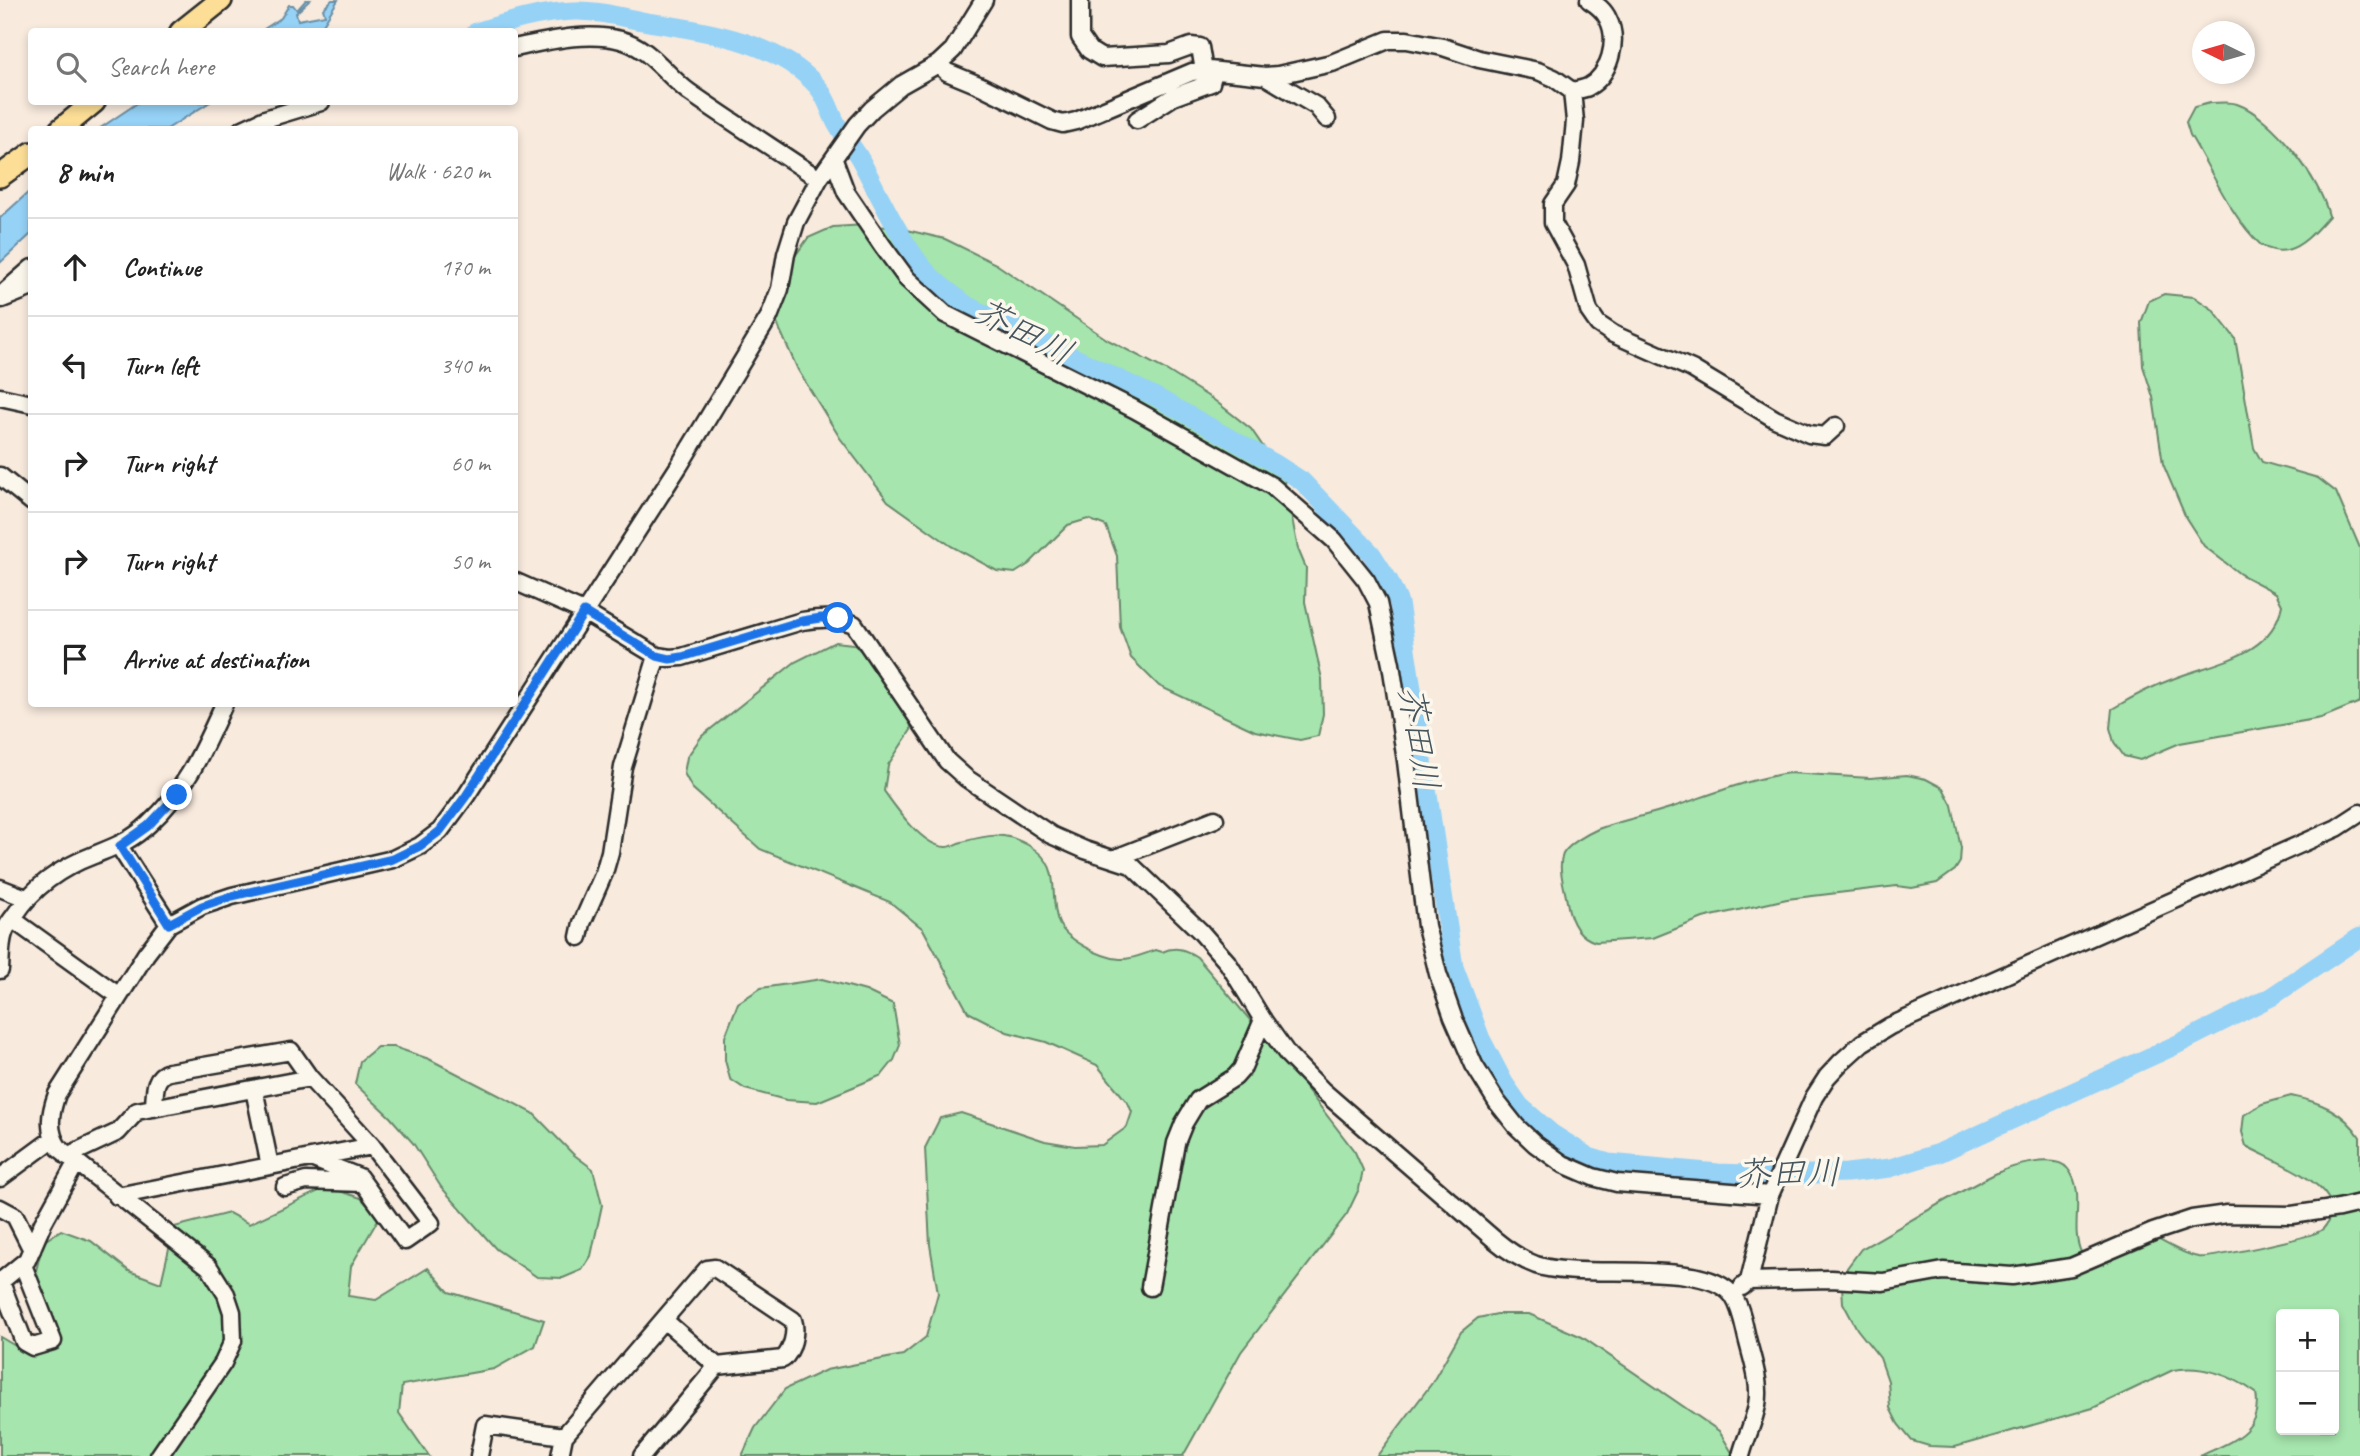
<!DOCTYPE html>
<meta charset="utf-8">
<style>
:root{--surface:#fff;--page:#f2f2f2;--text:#222;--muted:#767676;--line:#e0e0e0}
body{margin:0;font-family:Caveat,"Klee One",sans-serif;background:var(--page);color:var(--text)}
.controls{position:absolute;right:21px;bottom:21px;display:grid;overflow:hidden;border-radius:7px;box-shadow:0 4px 10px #0003}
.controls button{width:63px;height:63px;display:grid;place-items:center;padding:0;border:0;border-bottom:2px solid var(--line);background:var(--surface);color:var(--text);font:35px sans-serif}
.compass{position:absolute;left:2192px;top:21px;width:63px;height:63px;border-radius:50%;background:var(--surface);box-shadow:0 4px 10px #0003;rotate:275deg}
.stop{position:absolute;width:21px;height:21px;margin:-16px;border:5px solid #1a73e8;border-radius:50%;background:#fff}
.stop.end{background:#1a73e8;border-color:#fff;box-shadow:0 2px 7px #0008}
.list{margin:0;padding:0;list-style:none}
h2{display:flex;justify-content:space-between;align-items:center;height:91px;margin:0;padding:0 28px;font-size:30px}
h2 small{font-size:23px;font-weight:400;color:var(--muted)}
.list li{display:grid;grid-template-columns:46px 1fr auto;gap:21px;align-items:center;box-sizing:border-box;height:98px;padding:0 28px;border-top:2px solid var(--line)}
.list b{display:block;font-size:26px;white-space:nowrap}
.list em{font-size:23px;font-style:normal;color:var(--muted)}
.icon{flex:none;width:38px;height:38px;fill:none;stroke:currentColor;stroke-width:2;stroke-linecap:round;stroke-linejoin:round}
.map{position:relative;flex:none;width:2360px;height:1456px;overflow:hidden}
.search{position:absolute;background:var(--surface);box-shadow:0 4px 10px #0003;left:28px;top:28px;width:490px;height:77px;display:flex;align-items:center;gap:18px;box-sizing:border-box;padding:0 24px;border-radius:7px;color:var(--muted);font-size:26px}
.panel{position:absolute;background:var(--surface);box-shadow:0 4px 10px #0003;left:28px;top:126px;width:490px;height:581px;border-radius:7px}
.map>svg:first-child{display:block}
.green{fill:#a6e5ad;stroke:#68886c;stroke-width:2;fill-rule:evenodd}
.water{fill:#95d2f6;stroke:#6b8fa5;stroke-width:2}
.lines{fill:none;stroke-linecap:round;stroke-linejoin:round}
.river{stroke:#95d2f6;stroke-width:19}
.minor-casing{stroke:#2b2b2b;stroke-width:21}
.major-casing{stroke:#2b2b2b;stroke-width:26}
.minor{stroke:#fbf7ec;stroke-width:16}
.major{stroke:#fcde96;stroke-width:21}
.route{stroke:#1a73e8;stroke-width:9}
.labels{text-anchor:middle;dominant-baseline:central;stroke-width:7;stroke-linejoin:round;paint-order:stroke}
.water-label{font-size:35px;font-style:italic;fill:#46555e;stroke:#fbf7ec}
</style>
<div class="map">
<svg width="2360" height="1456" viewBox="0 0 2360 1456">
<rect width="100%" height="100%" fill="#f8eadd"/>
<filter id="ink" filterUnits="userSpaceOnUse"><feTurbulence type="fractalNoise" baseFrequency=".0143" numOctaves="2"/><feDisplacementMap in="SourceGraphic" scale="14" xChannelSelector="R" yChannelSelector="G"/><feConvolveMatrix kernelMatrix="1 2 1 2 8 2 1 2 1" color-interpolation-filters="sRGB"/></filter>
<g filter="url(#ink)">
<path class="green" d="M2210,103C2218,103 2229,101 2237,104C2272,116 2321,180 2329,216C2318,228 2304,246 2287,250C2279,252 2268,250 2261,245C2231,218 2211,169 2190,135L2186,122L2194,107Z
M866,225L898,228L945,239L996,264L1108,340L1166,370L1214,400L1251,429L1284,477L1298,549L1306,568L1305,602L1322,679L1323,714L1318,736L1300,740L1255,731L1159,686L1131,658L1120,627L1117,556L1106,526L1088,519L1068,525L1029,564L1015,573L997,571L951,546L888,501L840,438L798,370L770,308L777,281L808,238L833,227Z
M2164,294L2194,297L2212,309L2235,338L2254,448L2262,462L2318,478L2336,492L2360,548V702L2321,718L2180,743L2140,760L2124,756L2114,742L2110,728L2112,709C2132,697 2153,686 2175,678C2216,662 2272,656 2282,605L2276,593L2240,574L2204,546L2186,518L2163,464L2153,397L2143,366L2141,323L2149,301Z
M835,642L853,644L883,669L910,712L911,730L888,765L884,791C896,808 923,847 946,847C951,847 957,843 962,842C987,835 1004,831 1028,845C1064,866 1048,891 1058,921C1064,939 1102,958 1120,959C1131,960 1146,953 1156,950L1162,952C1175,946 1185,949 1197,957L1292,1070L1355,1152L1363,1170L1359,1189L1347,1214L1241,1352L1183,1456H742L755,1428L785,1389L826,1370L903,1355L926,1337L938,1293L930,1245L925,1148L940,1118L961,1113L1045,1141L1075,1146L1102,1145L1127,1127L1132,1112L1128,1103L1097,1065L1046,1042L1007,1032L968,1012L923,929L890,902L760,849L692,788L684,773L687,757L702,736L795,662Z
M1789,773L1870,778L1907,775L1926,779L1943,788L1952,805L1961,848L1960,862L1955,870L1937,883L1912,888L1897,886L1787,899L1703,918L1653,938L1596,942C1577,937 1570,920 1567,902C1565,889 1557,867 1563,854C1569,844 1587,834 1598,829C1621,820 1646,816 1670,808C1710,795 1747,779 1789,773Z
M822,979L866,991L893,1004L900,1045L894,1060L882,1075L863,1083L817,1102L786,1100L745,1089L730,1079L725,1060V1037L738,1003L761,988Z
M377,1047H394L429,1059L533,1113L573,1154L593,1169L602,1205L591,1256L582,1270L563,1278L537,1277L496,1249L441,1187L413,1143L390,1117L355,1084L360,1061Z
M2291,1096C2320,1102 2343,1111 2360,1137V1456H2200C2229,1442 2263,1433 2256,1393C2233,1376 2201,1364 2173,1370L2093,1408L1955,1447L1929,1446L1912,1441L1898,1424L1890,1408L1888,1381L1880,1358L1857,1329L1843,1303L1842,1286L1847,1268L1861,1249C1906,1224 1951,1195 1997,1173C2012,1166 2056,1153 2068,1169C2087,1193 2069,1226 2081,1252L2090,1255L2154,1237C2167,1244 2183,1254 2198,1257C2210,1259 2308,1238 2320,1231C2330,1225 2333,1208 2328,1198C2316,1176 2268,1158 2246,1146L2242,1132L2244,1115L2262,1104ZM2281,1314H2334V1430H2281Z
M327,1187L361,1198L379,1218L351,1266L348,1296L376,1300L428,1268L449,1292L544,1320L535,1346L494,1369L402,1385L399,1413L429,1456H0V1337L29,1354L58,1344L34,1279L43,1242L61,1230L91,1241L129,1271L161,1283L174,1227L229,1213L249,1224Z
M1497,1314H1529L1582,1337L1719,1431L1734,1456H1377L1432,1383L1461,1332L1478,1318Z"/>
<path class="water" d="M306,0H310L296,13L298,20L325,15L323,9L332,0H338L319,31H261L281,18L289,5H293L297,10Z
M139,102H210L167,129H99Z
M31,190V234L0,263V218Z"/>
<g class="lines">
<path class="river" d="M476,32C508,22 541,12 574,11C597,10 619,17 642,21C701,31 775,39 817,86C828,98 830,114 839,128C845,139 854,148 860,159C879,194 896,232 920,264C933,281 951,293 968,306L1156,397L1274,463L1302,481L1371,553L1389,581L1399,603L1454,967L1481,1039L1504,1083L1520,1106L1551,1133L1589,1157L1609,1163L1718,1173L1776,1175L1847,1173L1890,1168L1939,1153L2176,1045L2271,997L2360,937"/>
<g class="minor-casing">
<path id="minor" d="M1080,0V37L1089,50L1102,58L1169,54L1191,46L1200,47L1204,71
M514,48C548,41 587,31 621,40C649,47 667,76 689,92C732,122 776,150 819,179
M938,64L947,72L981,86L1052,121L1063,124L1076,121L1192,72L1209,70L1265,76L1278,75L1332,63L1388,40H1407L1443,47L1479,59L1538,71L1554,78L1572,91C1577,90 1584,89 1588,87C1610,75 1619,40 1608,19C1604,10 1597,5 1589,0
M1265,76L1316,106L1327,119
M1572,91L1575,121L1571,162L1566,185L1553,204V223L1576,265L1589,311L1598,324L1613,334L1692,369L1775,419L1809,434L1825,436L1836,426
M1137,120L1173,97L1211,83L1214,71
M241,130L265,119L321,102
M834,160L846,192L882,245L907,279L945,314L1134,409L1272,486L1334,540L1366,580L1378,603L1391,664L1406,761L1426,926L1438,974L1453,1017L1474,1065L1497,1102L1516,1126L1535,1144L1563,1164L1593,1177L1617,1183L1770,1195
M0,296L32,268
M2,299L32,287
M0,397L32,404
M0,476L32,502
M514,581L584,612L657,656L670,658L682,657L802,621C821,618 835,617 854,624L947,761L966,778L1051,835L1085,850L1131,865L1200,931L1228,963L1263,1020L1288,1055L1323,1091L1495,1240C1507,1250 1520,1259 1536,1265C1582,1281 1705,1257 1733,1296C1742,1309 1744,1327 1748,1342C1753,1362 1761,1384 1757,1405C1754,1423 1745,1439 1741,1456
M119,846L169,924
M1113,859L1215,819
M0,888L26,898
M12,919L119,996
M579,937L582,923L604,873L610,852L623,767L657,656
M0,970C1,957 0,945 4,933C6,926 11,921 15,915C34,886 62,867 94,855C116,846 131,841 149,824C187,789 203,750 224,704
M254,1089L270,1166
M154,1108C155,1093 153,1076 169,1072L291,1051L310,1078
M67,1156L118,1132L137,1111L310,1078L372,1146L117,1196
M311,1158L359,1177L405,1241L431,1223L372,1146
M0,1178L53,1139
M285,1187L306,1181L362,1183
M0,1208L15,1216L32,1250
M0,1280L24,1342L33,1347L53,1341L23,1265
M1749,1281L1770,1195L1814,1097L1827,1077L1841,1062L1862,1043L1890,1026L2337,828L2360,813
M0,1282L27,1260L43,1223L76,1163
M1150,1287L1176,1143L1184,1123L1198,1100L1235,1077L1242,1069L1263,1020
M1742,1287L1749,1281L1831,1279L1883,1282L1943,1271L2012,1276L2071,1267L2153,1232L2192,1219L2227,1214L2292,1215L2339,1208L2360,1203
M664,1320L717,1366
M564,1436L707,1269L715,1268L793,1320C797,1332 792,1351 783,1359L717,1366L642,1456
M159,1456L223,1363L233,1341L232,1312L226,1294L209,1267L59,1148C47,1131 50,1113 57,1094L146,954L169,924L202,906L232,896L393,859L420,846L440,831L466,796L679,466L769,317L780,289L786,254L796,222L819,179L857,125L872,109L901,85L938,64L953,50L984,0
M479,1456L485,1425L564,1436L560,1456"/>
</g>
<g class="major-casing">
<path id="major" d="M181,32L221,0
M60,130L94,102
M0,176L32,153"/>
</g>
<use href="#minor" class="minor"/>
<use href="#major" class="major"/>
</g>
</g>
<g class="lines" filter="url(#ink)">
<path class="route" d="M177,795L148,826L120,846L169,924L202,906L232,896L393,859L420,846L440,831L466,796L584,612L657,656L670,659L682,657L802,621L821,618H838"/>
</g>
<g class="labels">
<g class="water-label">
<text transform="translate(1024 332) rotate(27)">芥田川</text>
<text transform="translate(1419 738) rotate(81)">芥田川</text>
<text transform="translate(1788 1173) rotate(-1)">芥田川</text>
</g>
</g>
</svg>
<div class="controls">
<button>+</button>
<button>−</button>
</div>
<svg class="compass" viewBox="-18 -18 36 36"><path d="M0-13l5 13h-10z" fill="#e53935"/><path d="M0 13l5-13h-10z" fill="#767676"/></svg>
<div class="stop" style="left:838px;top:618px"></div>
<div class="stop end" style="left:177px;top:795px"></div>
<div class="search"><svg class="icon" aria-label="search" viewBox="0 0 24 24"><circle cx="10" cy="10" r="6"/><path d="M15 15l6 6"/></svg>Search here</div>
<section class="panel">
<h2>8 min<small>Walk · 620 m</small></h2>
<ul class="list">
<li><svg class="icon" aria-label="ahead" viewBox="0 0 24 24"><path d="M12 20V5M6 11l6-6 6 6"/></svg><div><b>Continue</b></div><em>170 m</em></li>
<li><svg class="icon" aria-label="left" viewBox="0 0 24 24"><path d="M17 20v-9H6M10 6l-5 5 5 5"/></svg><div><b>Turn left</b></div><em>340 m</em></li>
<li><svg class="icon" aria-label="right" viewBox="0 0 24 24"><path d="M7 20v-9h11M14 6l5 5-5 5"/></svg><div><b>Turn right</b></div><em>60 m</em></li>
<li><svg class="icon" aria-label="right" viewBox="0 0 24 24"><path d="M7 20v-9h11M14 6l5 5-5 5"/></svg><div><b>Turn right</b></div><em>50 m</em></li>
<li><svg class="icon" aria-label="arrive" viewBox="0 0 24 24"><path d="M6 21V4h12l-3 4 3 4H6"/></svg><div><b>Arrive at destination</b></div></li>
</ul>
</section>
</div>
